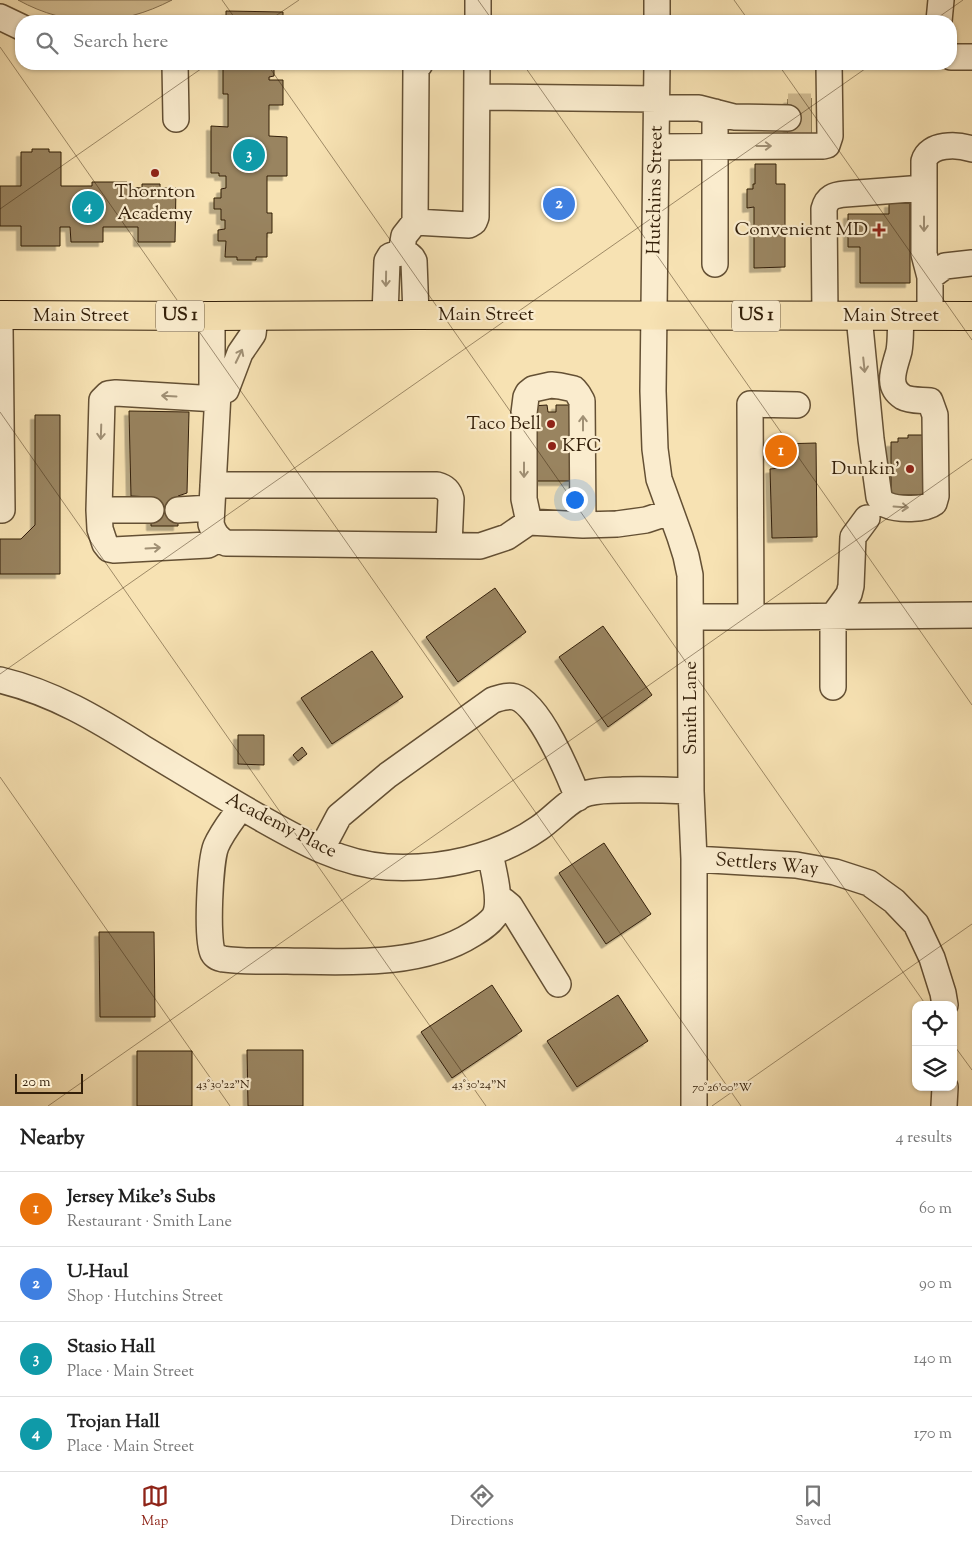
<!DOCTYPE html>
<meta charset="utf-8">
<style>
:root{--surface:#fff;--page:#f2f2f2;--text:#222;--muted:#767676;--line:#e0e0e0;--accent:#8f2418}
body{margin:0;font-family:"Sorts Mill Goudy",serif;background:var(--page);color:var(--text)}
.controls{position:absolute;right:15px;bottom:15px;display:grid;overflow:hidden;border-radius:10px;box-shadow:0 1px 4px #0004}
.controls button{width:45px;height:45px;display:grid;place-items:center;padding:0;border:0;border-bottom:1px solid var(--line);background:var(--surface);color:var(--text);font:25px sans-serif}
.scale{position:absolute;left:15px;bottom:12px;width:68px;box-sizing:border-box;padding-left:5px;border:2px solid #331f09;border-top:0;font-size:14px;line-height:18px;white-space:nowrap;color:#331f09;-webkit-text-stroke:4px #faecce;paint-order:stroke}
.you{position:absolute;left:574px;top:499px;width:18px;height:18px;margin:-12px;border:4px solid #fff;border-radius:50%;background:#1a73e8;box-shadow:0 0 0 8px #1a73e833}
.badge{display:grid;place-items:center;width:32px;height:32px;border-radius:50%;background:var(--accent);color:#fff;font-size:16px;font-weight:700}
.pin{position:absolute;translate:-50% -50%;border:2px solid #fff;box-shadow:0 1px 5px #0006}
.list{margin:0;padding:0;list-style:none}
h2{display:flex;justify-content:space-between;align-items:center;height:65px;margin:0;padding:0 20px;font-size:21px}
h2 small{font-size:16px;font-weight:400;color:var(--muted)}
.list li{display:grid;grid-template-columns:32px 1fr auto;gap:15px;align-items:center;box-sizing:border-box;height:75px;padding:0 20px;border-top:1px solid var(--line)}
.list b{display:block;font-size:19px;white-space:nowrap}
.list p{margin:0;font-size:16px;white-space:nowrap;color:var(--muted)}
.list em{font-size:16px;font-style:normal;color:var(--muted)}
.icon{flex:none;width:28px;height:28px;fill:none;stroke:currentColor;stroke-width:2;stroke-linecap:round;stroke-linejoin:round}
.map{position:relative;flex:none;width:972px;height:1106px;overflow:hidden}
.search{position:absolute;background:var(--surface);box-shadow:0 1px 4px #0004;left:15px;right:15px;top:15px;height:55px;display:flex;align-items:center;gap:12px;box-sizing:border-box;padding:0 18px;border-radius:20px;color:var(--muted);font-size:19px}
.sheet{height:365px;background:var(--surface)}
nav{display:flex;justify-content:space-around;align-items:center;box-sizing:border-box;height:70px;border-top:1px solid var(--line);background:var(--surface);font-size:14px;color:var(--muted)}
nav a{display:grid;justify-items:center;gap:2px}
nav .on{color:var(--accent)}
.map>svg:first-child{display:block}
.garden{fill:#d6c196;stroke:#847050}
.building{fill:#998461;stroke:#331f09;filter:url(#shadow)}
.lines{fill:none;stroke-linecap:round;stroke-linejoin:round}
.minor-tunnel{stroke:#d0bb91;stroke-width:25;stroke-dasharray:25 12;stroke-linecap:butt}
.minor-casing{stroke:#645034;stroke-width:28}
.major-casing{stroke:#331f09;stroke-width:30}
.minor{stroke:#faecce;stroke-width:25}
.major{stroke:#f7e2b3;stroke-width:28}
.oneway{stroke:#a09075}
.ticks{fill:none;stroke:#331f09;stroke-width:1;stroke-opacity:0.45}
.poi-dot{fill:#8f2418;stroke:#faecce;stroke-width:2}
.labels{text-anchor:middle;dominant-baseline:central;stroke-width:4.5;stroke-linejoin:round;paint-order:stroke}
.shield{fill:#faecce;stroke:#6f5c44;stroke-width:1}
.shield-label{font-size:18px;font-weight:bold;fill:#331f09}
.street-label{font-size:19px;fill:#331f09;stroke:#faecce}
.poi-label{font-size:19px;fill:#331f09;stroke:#faecce;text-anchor:end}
.ticks-label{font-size:12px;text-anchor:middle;fill:#331f09;stroke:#faecce;stroke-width:4.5;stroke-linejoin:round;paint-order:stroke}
</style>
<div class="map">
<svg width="972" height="1106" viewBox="0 0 972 1106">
<defs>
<filter id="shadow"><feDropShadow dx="-4.5" dy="4.5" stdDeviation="0" flood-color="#0004"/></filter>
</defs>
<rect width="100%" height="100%" fill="#f7e2b3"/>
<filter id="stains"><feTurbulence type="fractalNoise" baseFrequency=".004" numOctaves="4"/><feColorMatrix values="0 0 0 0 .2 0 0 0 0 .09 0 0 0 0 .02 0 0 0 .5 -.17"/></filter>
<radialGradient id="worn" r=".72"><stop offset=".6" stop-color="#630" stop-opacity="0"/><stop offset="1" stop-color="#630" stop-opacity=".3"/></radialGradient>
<path class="garden" d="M18,0H172C120,27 69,28 18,0Z"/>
<path class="building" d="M226,11L283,12V21H226Z
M223,64H269V66H274V76L269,77V80H283V105H269V136L287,137V176H267V213H272V233H267V257H256V260H237V257H225L226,241H218V230L225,229V220H221V209H214V198H221V189L226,188V176H219V173H211V126L228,127V94H223Z
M811,98V141H788V99Z
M32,149H49V152H61V186H92V182H127V187L142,188V184H160V188H176L175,242H138V227H103V242H71L70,227H60V246H21V226H0V186H21V152H32Z
M755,164H776V184H785V267L754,268V207L747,208V189H753V184H755Z
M889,203H910V283H860V247H848V214H889Z
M547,405L548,412H556V405H572L573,481H533L532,406Z
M129,411L189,412L187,493L178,496V526H151V497L131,496Z
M35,415H60V574H0V539H21L35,525Z
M908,435H930V495H891V442H898V438H908Z
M816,443L817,537L772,538L770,469L779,468V444Z
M495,588L526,632L458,682L426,637Z
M603,626L652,695L608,727L559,657Z
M372,651L403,697L332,744L301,698Z
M238,735H264V765L238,764Z
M302,747L307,754L298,761L293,755Z
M604,843L651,914L606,944L559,873Z
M99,932H154L155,1017H100Z
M492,985L522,1031L452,1078L421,1032Z
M618,995L648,1041L577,1087L547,1041Z
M247,1050H303V1106H248Z
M137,1051H192V1106H137Z"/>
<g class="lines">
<path class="minor-tunnel" d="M788,106H811
M788,129H811"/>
<g class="minor-casing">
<path id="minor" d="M0,17L21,27
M478,21V0
M657,21V0
M939,21L941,0
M951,57H972
M175,64L176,119
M657,64L653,391L655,449L659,479L680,537L686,556L690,575L691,791L694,859V1106
M477,97L657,99
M657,108H699L734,117L788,118
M715,112V264
M656,147L823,146L827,145L830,136L829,64
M415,222L469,225L474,222L476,217L477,64
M401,253L404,236L415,222L416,69L420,64
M930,277L945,266L972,263
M385,315L387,261L390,256C399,252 409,251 414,261L416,315
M212,316V386L218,393L211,524C214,533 217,538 226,543L480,546L507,537L529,522L583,525L617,524L646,520L670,512
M825,316L824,209C827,197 834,195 845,194L924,188
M859,316L871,439L879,497C881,500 883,504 887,505C898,510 925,510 934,503L936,496L935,415L930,401C922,400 910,401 903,397C885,386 895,367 899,351C901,340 900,328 901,317
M930,316V277L924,254V161C929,143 957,144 972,149
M0,328L2,510H0
M218,393L226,390L240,353L253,334L255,316
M217,399L116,393L108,394L102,400L99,510L100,529L105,544L109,549L114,550L208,545L219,539
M213,485H437C445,487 449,490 451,499L449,545
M99,510H151
M178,510L211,508
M529,522L524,499V413L526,397L528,393L533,389L551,385L560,386L574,389L578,394L582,401L583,525
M691,617H751L972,615
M751,617L750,404L797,405
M0,680C54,693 97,719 143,748C183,772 223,797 264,820C303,842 342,864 387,867C439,870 496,858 539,828C555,817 570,798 588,793C599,790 612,790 622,790C645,789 668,790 691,791
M833,687V616L849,594L851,586L853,537L867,518
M241,807C232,820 222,832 216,846C210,861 206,940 213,953C215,957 219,958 223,959C244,962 266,961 287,961C348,962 421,967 473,934C481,929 489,924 494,917C503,902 493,870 490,853
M321,850L339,816L388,775L493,700C500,698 507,695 515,697C539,703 569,775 578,798
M694,859L796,865L835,872L869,883L894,901L916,924L932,958L943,993L945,1005
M498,899L504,901L510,906L558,984
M944,1106L945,1087"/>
</g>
<g class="major-casing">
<path id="major" d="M0,315L212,316L416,315L972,316"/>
</g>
<use href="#minor" class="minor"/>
<use href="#major" class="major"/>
</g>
<defs><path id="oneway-shaft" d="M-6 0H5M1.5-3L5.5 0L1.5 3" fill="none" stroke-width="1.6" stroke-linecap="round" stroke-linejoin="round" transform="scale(1.25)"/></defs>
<g class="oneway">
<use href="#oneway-shaft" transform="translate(764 146)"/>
<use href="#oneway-shaft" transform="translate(924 224) rotate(90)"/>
<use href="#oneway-shaft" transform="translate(386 279) rotate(91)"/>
<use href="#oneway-shaft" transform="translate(239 356) rotate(-64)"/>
<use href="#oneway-shaft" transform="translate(864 365) rotate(84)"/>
<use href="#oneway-shaft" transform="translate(169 396) rotate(-177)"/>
<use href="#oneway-shaft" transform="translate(583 423) rotate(-90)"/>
<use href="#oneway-shaft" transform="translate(101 432) rotate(92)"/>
<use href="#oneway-shaft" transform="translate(524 470) rotate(90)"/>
<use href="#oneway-shaft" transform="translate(901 507) rotate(4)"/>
<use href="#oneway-shaft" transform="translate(153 548) rotate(-3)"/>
</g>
<path class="ticks" d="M222,0L237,21M478,0L493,21M734,0L749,21M268,21L299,0M933,21L963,0M0,47L741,1106M267,64L926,1005M523,64L972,705M778,64L972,340M0,209L208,64M0,412L486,1106M0,674L872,64M0,777L230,1106M953,1044L972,1070M48,1106L972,459M712,1106L972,924"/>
<g class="poi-dot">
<circle cx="155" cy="173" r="5"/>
<path d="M876.5 222.5h5v5h5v5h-5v5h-5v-5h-5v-5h5z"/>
<circle cx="551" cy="424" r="5"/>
<circle cx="552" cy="446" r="5"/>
<circle cx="910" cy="469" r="5"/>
</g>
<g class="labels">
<g class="shield">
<rect x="156" y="300.5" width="48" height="31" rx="4"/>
<rect x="732" y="300.5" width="48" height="31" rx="4"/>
</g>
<g class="shield-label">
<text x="180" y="316">US 1</text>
<text x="756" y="316">US 1</text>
</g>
<g class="street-label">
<text transform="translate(656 190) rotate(-89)">Hutchins Street</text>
<text x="486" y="315">Main Street</text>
<text x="81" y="316">Main Street</text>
<text x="891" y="316">Main Street</text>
<text transform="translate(691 708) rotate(-90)">Smith Lane</text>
<text transform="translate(281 826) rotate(27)">Academy Place</text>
<text transform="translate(767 865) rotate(5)">Settlers Way</text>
</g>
<g class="poi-label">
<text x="155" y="192" text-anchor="middle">Thornton<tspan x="155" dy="22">Academy</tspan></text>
<text x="868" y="230">Convenient MD</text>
<text x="541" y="424">Taco Bell</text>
<text x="562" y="446" text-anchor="start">KFC</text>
<text x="900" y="469">Dunkin'</text>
</g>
</g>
<g class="ticks-label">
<text x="223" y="1088">43°30'22"N</text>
<text x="479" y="1088">43°30'24"N</text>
<text x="722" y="1091">70°26'00"W</text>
</g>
<rect width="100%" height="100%" filter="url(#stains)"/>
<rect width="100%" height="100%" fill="url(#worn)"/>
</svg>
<div class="controls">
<button><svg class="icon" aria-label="locate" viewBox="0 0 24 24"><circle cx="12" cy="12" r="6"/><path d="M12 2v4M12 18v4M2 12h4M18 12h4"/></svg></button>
<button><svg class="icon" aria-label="layers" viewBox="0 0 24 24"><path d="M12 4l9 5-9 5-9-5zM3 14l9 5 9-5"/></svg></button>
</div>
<div class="scale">20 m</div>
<div class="you"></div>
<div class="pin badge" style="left:781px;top:451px;background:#e8710a">1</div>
<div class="pin badge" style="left:559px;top:204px;background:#3f7fe0">2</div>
<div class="pin badge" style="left:249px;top:155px;background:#0f9aa8">3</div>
<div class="pin badge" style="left:88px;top:207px;background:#0f9aa8">4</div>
<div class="search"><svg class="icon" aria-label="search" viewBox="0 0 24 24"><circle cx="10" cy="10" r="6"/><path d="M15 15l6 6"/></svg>Search here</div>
</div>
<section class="sheet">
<h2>Nearby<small>4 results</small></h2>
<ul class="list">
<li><span class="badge" style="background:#e8710a">1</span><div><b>Jersey Mike's Subs</b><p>Restaurant · Smith Lane</p></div><em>60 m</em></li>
<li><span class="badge" style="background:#3f7fe0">2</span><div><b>U-Haul</b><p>Shop · Hutchins Street</p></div><em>90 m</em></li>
<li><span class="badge" style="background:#0f9aa8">3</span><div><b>Stasio Hall</b><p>Place · Main Street</p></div><em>140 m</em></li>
<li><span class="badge" style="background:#0f9aa8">4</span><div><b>Trojan Hall</b><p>Place · Main Street</p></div><em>170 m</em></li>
</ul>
</section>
<nav>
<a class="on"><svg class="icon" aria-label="map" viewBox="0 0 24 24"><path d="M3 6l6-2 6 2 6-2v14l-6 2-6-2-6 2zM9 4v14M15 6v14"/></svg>Map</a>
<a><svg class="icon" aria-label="directions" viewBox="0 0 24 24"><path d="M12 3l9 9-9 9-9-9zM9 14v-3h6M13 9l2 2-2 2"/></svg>Directions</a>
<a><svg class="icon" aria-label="saved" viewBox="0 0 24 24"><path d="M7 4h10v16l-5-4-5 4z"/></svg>Saved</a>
</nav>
